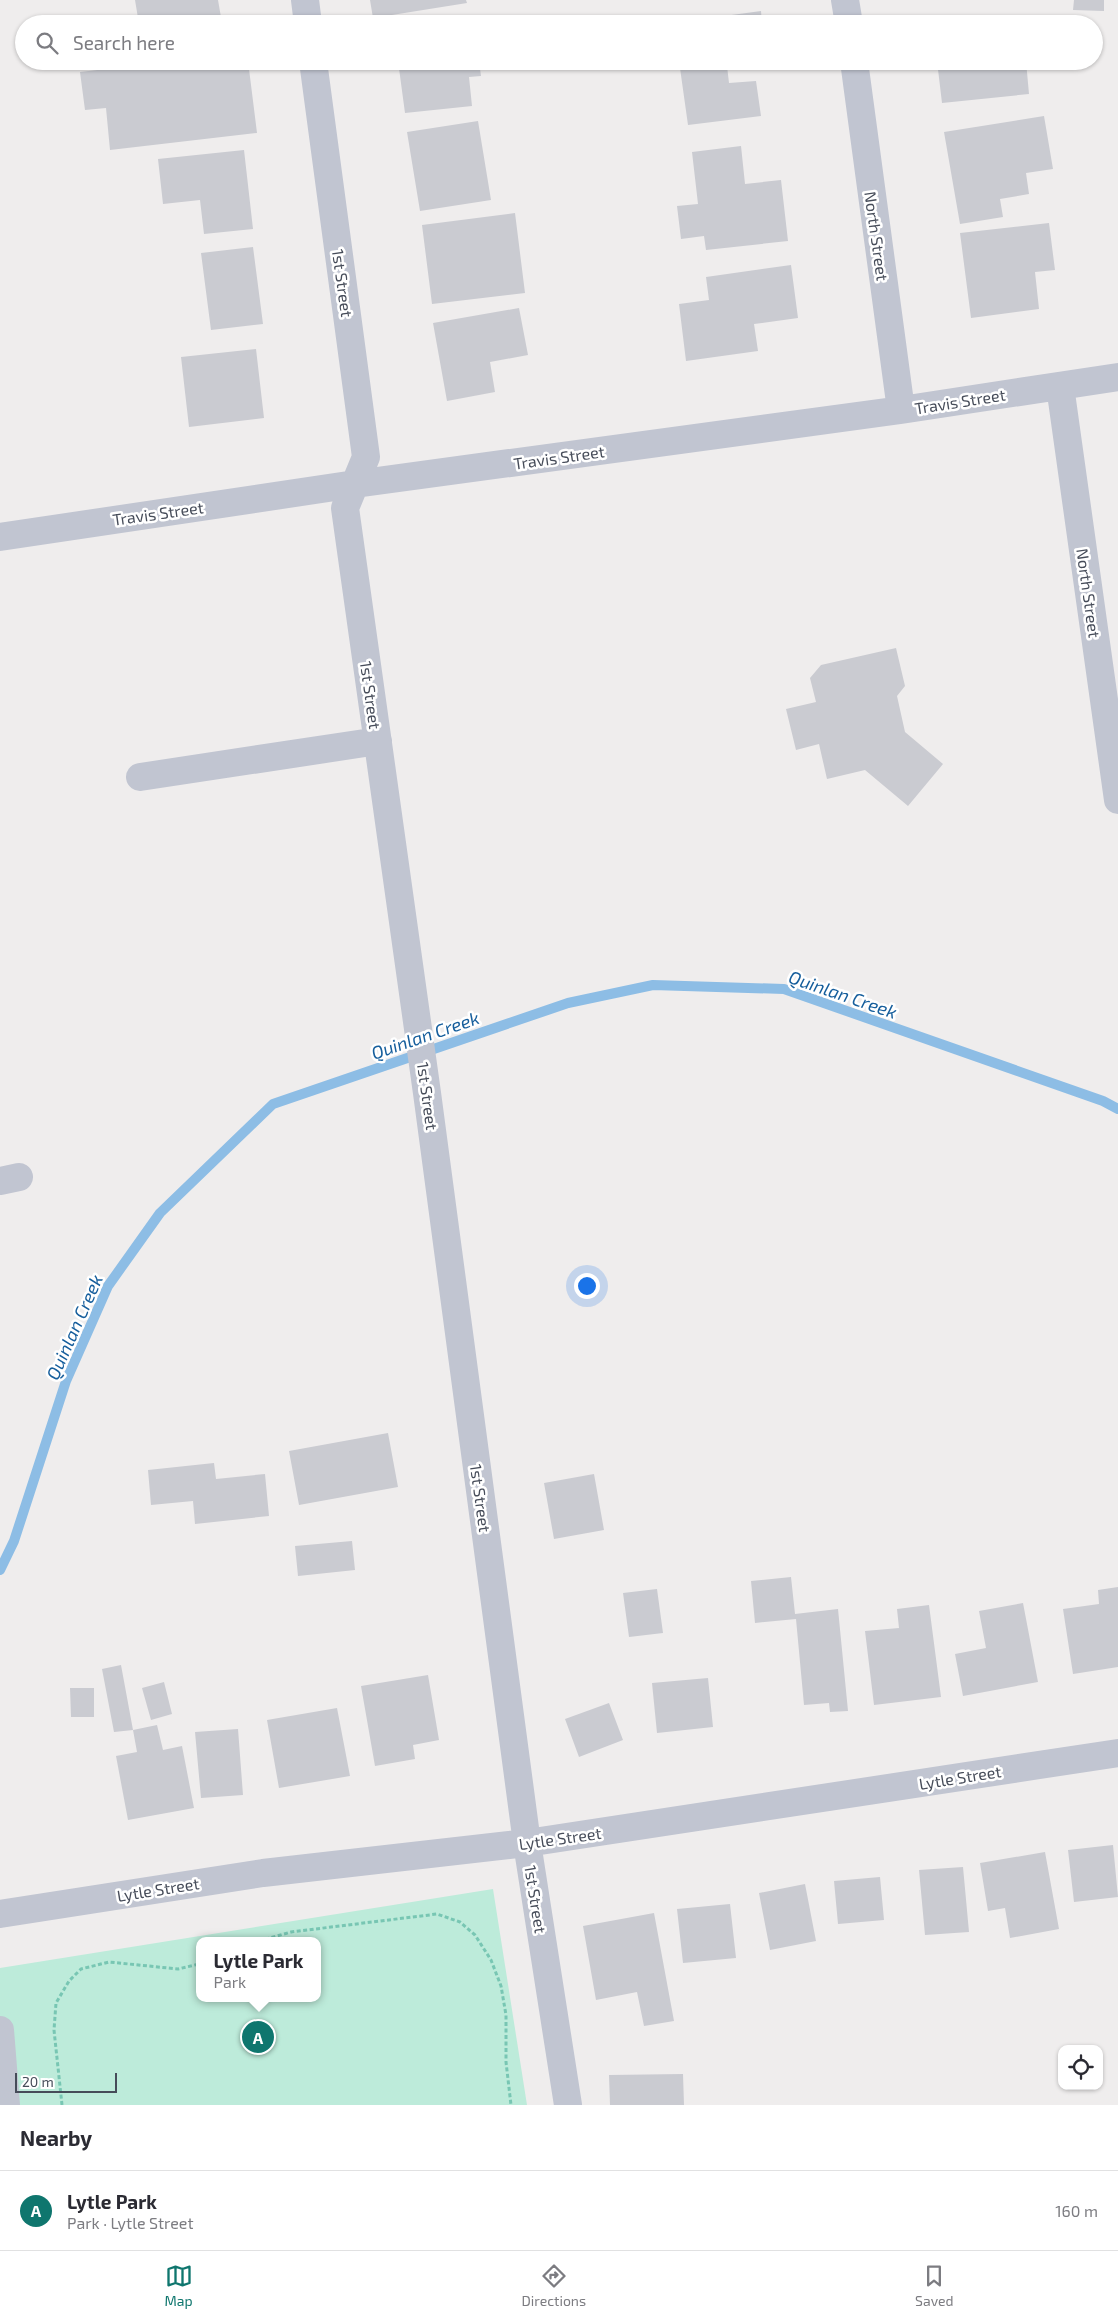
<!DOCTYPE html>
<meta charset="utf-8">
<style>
:root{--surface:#fff;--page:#f2f2f3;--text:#2b2b33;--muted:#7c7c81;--line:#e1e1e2;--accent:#0f766e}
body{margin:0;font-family:"Exo 2",sans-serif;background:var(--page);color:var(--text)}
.controls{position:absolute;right:15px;bottom:15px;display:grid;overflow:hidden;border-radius:10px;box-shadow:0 1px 4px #0004}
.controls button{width:45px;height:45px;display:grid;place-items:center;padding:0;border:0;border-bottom:1px solid var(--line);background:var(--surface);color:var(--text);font:25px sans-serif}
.scale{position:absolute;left:15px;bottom:12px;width:102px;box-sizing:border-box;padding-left:5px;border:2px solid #464c59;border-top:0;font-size:14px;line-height:18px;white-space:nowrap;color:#464c59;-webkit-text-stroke:4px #fff;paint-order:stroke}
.you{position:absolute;left:586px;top:1285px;width:18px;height:18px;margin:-12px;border:4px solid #fff;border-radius:50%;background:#1a73e8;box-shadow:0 0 0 8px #1a73e833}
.badge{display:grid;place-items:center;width:32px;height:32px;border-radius:50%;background:var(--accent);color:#fff;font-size:16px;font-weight:700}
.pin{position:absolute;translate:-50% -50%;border:2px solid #fff;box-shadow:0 1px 5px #0006}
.popup{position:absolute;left:196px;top:1937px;width:125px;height:65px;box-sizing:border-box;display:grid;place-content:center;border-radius:10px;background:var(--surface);filter:drop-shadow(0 1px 4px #0005);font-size:16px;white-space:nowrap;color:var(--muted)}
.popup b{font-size:19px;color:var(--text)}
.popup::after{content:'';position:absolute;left:50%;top:100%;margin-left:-10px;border:10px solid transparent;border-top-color:var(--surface)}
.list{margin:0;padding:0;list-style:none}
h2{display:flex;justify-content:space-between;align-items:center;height:65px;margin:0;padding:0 20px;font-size:21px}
h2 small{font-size:16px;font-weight:400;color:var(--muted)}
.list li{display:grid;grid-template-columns:32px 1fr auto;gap:15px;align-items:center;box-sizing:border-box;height:80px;padding:0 20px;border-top:1px solid var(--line)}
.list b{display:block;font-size:19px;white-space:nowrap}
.list p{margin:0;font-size:16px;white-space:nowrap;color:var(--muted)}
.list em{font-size:16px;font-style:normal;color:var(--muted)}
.icon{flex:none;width:28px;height:28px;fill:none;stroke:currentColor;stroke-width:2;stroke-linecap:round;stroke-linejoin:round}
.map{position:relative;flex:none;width:1118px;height:2105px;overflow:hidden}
.search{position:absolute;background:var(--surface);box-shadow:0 1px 4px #0004;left:15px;right:15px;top:15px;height:55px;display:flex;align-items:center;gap:12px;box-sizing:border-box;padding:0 18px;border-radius:28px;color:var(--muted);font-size:19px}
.sheet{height:145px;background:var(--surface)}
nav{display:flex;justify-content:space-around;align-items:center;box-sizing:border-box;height:70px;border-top:1px solid var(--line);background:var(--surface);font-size:14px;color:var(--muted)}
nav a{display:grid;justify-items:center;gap:2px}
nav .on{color:var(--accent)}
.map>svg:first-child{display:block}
.green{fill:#bdebda;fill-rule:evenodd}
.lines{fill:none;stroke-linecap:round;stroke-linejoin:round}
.stream{stroke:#8dbde5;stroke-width:10}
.building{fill:#cacbd1}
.path{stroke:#78c6b3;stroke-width:3;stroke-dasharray:4 2.5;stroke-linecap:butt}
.minor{stroke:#c1c5d1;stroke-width:28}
.labels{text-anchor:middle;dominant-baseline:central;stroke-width:5;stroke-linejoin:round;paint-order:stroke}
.street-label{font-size:16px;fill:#464c59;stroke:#fff}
.water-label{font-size:18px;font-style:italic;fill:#165e9c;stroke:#fff}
</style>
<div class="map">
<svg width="1118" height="2105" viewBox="0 0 1118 2105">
<rect width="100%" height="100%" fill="#efeded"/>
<path class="green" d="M493,1889L527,2105H0V1968ZM199,1941H317V1998H199Z"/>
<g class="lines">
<path class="stream" d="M0,1570L14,1541L66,1381L108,1286L160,1213L273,1104L568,1003L653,985L784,989L1103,1101L1118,1109"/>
</g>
<path class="building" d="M135,0H218L222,23L139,24Z
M370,0H466L467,3L373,18Z
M1074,0H1104V11L1073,10Z
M761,11L762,24H673V23Z
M1021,15L1022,24H949V22Z
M175,61H248L257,133L110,150L106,108L85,110L80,72Z
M398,61H479L481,76L469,77L472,106L405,113Z
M679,61H753L727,66L729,83L756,81L761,116L688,125Z
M937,61H1026L1029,94L942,103Z
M1044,116L1053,169L1026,173L1029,194L1000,199L1003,217L960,224L944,132Z
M478,121L491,200L420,211L407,132Z
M741,146L745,184L781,180L788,241L706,250L704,236L681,239L677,206L698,204L692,152Z
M244,150L253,229L204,234L200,200L163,204L158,159Z
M515,213L525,293L432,304L422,225Z
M1049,223L1055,270L1035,272L1039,309L971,318L960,233Z
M253,247L263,324L211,330L201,253Z
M791,265L798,318L754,324L758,351L686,361L679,304L709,300L706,277Z
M519,308L528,355L490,362L495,392L447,401L433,323Z
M256,349L264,418L189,427L181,357Z
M896,648L905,686L897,696L905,732L943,764L908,806L865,770L827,779L819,744L796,750L786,709L816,702L810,678L821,665Z
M388,1433L398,1487L299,1505L289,1451Z
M214,1463L216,1479L265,1474L269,1516L195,1524L193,1501L151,1505L148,1470Z
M594,1474L604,1530L554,1539L544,1483Z
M352,1541L355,1570L298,1576L295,1546Z
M791,1577L795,1614L838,1609L848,1711L830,1712L829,1703L804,1705L796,1619L755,1623L751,1581Z
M1118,1587V1667L1073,1674L1063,1609L1099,1604L1098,1590Z
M657,1589L663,1633L629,1637L623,1593Z
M1023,1603L1038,1682L963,1696L955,1654L986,1648L979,1611Z
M929,1605L941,1697L874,1705L865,1631L899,1628L897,1609Z
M121,1665L133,1730L114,1732L102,1669Z
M428,1675L439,1740L413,1745L415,1759L375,1766L361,1686Z
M708,1678L713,1727L657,1733L652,1683Z
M164,1682L172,1714L151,1720L142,1688Z
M70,1688H94V1717H71Z
M609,1703L623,1740L579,1757L565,1719Z
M337,1708L350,1776L279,1788L267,1720Z
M157,1725L163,1750L182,1746L194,1808L128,1820L116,1756L137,1752L133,1730Z
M238,1729L243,1795L201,1798L195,1732Z
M1113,1845L1118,1897L1074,1902L1068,1850Z
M1045,1852L1059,1929L1010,1938L1005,1908L988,1911L980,1863Z
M963,1867L969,1932L925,1935L919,1870Z
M880,1877L884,1920L838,1924L834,1881Z
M805,1884L816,1941L770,1950L759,1893Z
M730,1904L736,1958L683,1963L677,1909Z
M654,1913L674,2021L644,2026L637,1992L596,2000L583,1926Z
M683,2074L684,2105H610L609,2075Z"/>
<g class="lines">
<path class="path" d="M259,1941L291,1932L437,1914L460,1922L475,1935L491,1960L501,1986L506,2015V2062L511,2105
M62,2105L54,2030L56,2003L69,1981L81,1969L109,1962L178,1969L199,1964"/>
<path class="minor" d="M305,0L308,24
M845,0L849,24
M313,61L366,457L345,508L427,1093L527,1843L568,2105
M854,61L901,410
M1060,386L1118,800
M0,537L355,484L901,410L1118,377
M140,777L378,741
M0,1181L19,1177
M0,1914L263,1873L527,1843L1118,1753
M0,2030L6,2105"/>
</g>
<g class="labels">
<g class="street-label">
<text transform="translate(877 236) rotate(82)">North Street</text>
<text transform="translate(343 283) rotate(82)">1st Street</text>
<text transform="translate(960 401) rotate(-9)">Travis Street</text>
<text transform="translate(559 457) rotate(-8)">Travis Street</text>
<text transform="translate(158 513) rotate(-8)">Travis Street</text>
<text transform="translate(1089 593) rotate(82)">North Street</text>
<text transform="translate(371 695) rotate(82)">1st Street</text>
<text transform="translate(428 1096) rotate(82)">1st Street</text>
<text transform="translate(481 1498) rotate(82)">1st Street</text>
<text transform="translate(960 1777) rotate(-9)">Lytle Street</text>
<text transform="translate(560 1838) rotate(-8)">Lytle Street</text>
<text transform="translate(158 1889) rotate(-9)">Lytle Street</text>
<text transform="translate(536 1899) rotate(81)">1st Street</text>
</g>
<g class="water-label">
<text transform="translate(843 994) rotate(19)">Quinlan Creek</text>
<text transform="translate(425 1035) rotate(-19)">Quinlan Creek</text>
<text transform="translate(74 1327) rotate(-66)">Quinlan Creek</text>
</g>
</g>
</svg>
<div class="controls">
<button><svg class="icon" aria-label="locate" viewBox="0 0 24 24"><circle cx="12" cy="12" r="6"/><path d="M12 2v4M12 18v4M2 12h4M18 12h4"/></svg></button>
</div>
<div class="scale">20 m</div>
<div class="you"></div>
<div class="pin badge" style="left:258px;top:2037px">A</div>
<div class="popup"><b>Lytle Park</b>Park</div>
<div class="search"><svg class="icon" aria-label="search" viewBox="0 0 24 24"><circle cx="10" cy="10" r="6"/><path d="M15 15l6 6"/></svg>Search here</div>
</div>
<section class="sheet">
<h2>Nearby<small></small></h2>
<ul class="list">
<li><span class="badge">A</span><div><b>Lytle Park</b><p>Park · Lytle Street</p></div><em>160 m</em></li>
</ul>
</section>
<nav>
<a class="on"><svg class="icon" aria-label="map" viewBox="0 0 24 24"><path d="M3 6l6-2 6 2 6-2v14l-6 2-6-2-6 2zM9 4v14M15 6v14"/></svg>Map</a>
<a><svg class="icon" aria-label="directions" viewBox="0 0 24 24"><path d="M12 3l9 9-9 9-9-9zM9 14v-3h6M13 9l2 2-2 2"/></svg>Directions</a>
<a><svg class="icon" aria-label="saved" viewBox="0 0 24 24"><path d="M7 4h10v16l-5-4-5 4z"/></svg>Saved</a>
</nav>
